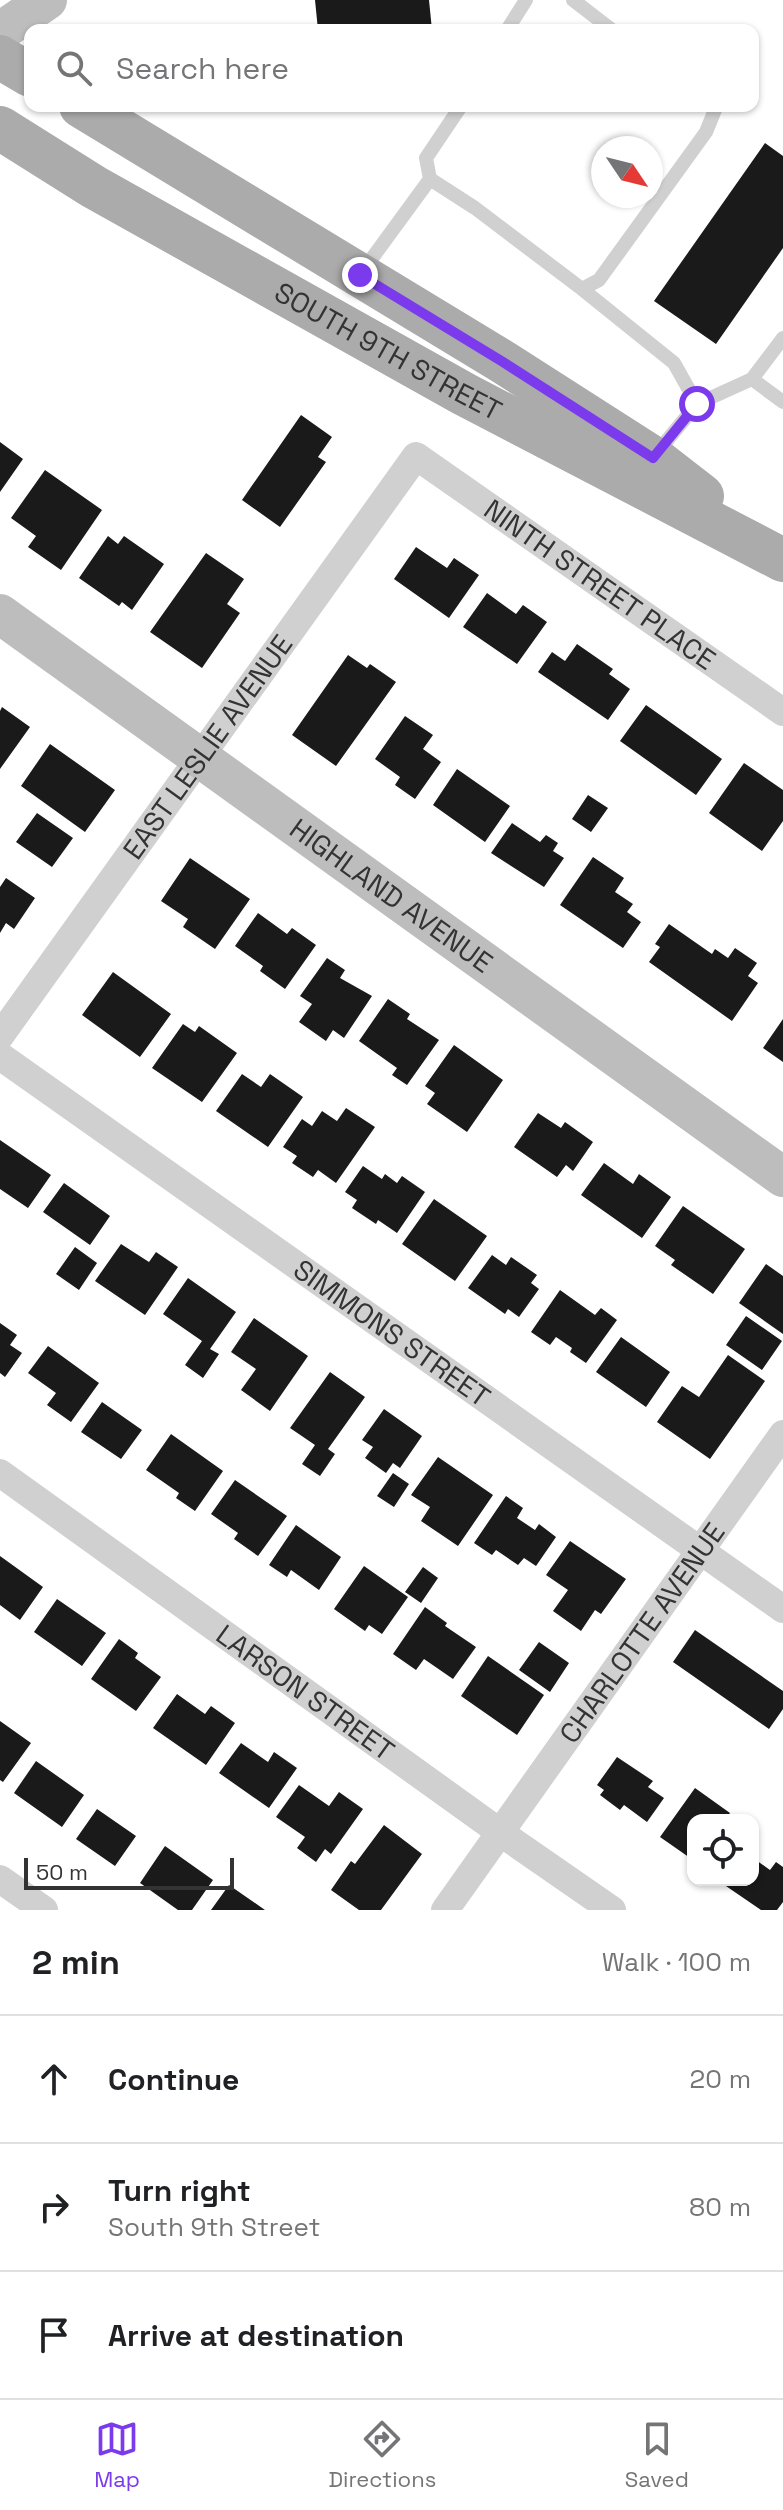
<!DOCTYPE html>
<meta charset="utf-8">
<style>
:root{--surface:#fff;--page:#f2f2f2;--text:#202124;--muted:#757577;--line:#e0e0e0;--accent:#7c3aed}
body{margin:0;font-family:"Space Grotesk",sans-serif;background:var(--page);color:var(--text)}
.controls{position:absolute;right:24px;bottom:24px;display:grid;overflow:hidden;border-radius:16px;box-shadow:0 2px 6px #0004}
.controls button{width:72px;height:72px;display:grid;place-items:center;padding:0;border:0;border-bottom:2px solid var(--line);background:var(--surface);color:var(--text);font:40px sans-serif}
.compass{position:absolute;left:591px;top:136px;width:72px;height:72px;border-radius:50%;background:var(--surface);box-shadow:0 2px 6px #0004;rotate:125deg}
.scale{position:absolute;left:24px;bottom:20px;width:210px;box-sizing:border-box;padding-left:8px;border:4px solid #333;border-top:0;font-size:22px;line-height:28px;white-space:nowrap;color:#333;-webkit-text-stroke:6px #fff;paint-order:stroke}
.stop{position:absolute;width:24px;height:24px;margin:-18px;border:6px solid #7c3aed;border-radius:50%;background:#fff}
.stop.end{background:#7c3aed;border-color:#fff;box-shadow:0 2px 8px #0008}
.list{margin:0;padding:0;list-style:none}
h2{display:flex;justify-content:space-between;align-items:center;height:104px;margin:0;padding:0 32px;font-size:34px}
h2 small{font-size:26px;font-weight:400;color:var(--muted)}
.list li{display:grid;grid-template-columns:52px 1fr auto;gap:24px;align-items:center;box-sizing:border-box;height:128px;padding:0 32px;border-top:2px solid var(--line)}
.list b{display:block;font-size:30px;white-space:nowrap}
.list p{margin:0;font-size:26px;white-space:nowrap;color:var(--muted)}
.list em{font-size:26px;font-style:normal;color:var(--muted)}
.icon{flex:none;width:44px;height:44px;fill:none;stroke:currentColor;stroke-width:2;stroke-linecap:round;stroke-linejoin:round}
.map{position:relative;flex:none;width:783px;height:1910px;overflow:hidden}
.search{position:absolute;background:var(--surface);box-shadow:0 2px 6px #0004;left:24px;right:24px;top:24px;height:88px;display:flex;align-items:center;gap:20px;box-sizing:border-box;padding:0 28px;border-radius:16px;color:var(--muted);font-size:30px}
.sheet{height:488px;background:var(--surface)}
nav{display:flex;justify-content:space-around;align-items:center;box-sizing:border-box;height:112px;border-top:2px solid var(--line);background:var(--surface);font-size:22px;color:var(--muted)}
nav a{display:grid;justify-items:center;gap:4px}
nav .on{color:var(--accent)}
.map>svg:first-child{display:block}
.building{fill:#1a1a1a}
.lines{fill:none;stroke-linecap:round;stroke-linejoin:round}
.lane{stroke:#d0d0d0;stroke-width:14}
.street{stroke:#d0d0d0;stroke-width:28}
.secondary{stroke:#bdbdbd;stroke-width:40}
.primary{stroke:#ababab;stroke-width:44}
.route{stroke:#7c3aed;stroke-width:10}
.labels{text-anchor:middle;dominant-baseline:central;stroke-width:8;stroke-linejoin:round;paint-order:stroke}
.street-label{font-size:28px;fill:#333;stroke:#fff}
</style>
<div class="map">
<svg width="783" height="1910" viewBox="0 0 783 1910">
<rect width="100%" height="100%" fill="#fff"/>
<path class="building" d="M315,0H429L432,30H318Z
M765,143L783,156V248L716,344L654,301Z
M301,415L332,437L318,457L326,462L280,527L242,500Z
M0,442L23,459L0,492Z
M45,470L102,510L61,570L28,547L36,536L11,518Z
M108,536L118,544L124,536L164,564L132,610L122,602L119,606L79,578Z
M416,547L447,568L454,558L479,575L449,618L394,579Z
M206,553L244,579L227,604L240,613L202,668L150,632Z
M487,593L516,614L523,605L547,622L517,664L463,627Z
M577,644L613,669L609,674L630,689L608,720L538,672L552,652L565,661Z
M348,655L367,668L370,664L396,682L336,766L292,735Z
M646,705L722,759L696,795L620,741Z
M2,707L30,727L0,769V711Z
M405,716L433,735L423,749L441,762L415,799L395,785L400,777L375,759Z
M50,744L115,790L85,832L21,786Z
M744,763L783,790V821L762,851L709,813Z
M457,769L510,806L485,842L433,805Z
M588,795L608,808L591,832L572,819Z
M37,813L73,838L52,867L16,842Z
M512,823L540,842L546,835L558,843L553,851L564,858L544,887L491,853Z
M593,857L624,878L615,892L633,904L627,912L641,922L623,948L560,905Z
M190,858L250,899L215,949L183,927L188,919L161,901Z
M6,878L35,898L14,929L6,923L0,933V887Z
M258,913L287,934L292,928L316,945L285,989L260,971L263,966L235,946Z
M669,924L712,954L715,949L728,958L735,948L757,963L748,976L758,983L732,1021L649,962L660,947L655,944Z
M327,958L345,970L340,978L372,996L344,1038L333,1030L326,1041L299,1022L312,1004L300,996Z
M113,972L171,1014L140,1057L82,1015Z
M388,999L410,1014L407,1019L439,1040L407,1085L392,1075L397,1068L359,1041Z
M783,1019V1062L763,1048Z
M183,1024L195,1032L199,1026L237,1053L202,1102L152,1068Z
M454,1045L503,1080L467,1132L427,1104L435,1093L425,1086Z
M242,1074L261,1087L270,1074L303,1097L268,1147L216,1111Z
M346,1108L375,1127L336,1183L318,1170L313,1177L292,1163L297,1156L283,1147L302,1119L312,1126L322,1111L337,1121Z
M538,1113L561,1128L565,1122L593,1142L573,1171L566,1165L557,1177L514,1147Z
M0,1140L51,1175L28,1208L0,1189Z
M604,1163L633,1184L639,1174L671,1197L642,1238L581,1195Z
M363,1166L382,1179L385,1174L397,1183L402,1176L425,1192L397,1233L378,1220L376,1224L352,1208L357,1200L345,1192Z
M64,1183L110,1216L90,1245L43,1212Z
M434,1199L487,1236L455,1281L402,1244Z
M683,1206L745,1249L713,1294L671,1265L675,1260L655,1246Z
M121,1244L149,1262L156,1252L178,1267L145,1315L95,1281Z
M75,1247L97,1263L79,1290L56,1274Z
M492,1255L506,1265L511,1257L537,1275L531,1283L539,1289L519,1317L508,1309L505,1314L468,1288Z
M766,1264L783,1276V1334L739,1303Z
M188,1278L236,1312L210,1349L219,1354L203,1378L185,1365L202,1341L163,1314Z
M560,1290L595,1315L601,1308L617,1320L586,1363L570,1352L572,1348L556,1337L550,1345L531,1332Z
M746,1316L782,1341L762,1370L726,1345Z
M254,1318L308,1356L270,1411L241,1390L256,1369L231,1352Z
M0,1323L17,1335L10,1345L22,1353L5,1377L0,1373Z
M621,1337L670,1372L646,1407L596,1372Z
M48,1346L99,1383L71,1422L47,1405L56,1393L28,1373Z
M728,1355L765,1381L710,1459L657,1422L682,1386L699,1397Z
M330,1372L365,1397L328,1449L335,1454L320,1476L302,1464L315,1445L290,1428Z
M102,1402L142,1430L121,1459L81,1432Z
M384,1409L422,1436L400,1468L393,1463L386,1473L365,1458L373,1447L362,1440Z
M171,1434L223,1471L195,1511L176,1498L179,1493L146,1470Z
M438,1457L493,1495L458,1546L421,1521L430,1507L411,1495Z
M393,1473L409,1484L394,1507L377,1496Z
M235,1480L287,1516L258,1556L234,1539L238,1533L211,1514Z
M506,1496L523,1508L517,1518L535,1530L539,1524L556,1537L536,1566L524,1558L518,1565L496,1550L492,1555L474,1543Z
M296,1525L341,1557L319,1590L291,1570L287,1577L269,1565Z
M570,1541L626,1579L601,1614L595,1610L581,1631L553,1611L568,1590L546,1575Z
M0,1556L43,1587L20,1620L0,1605Z
M364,1566L408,1597L382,1634L369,1625L365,1631L334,1609Z
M423,1567L438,1578L421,1603L405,1592Z
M57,1599L106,1633L82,1666L34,1632Z
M425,1607L447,1623L445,1626L476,1647L453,1679L424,1659L416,1670L393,1654Z
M695,1630L783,1691V1709L769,1729L673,1662Z
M119,1639L138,1653L135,1658L161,1677L136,1711L91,1679Z
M539,1642L569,1663L550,1692L519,1670Z
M488,1656L544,1695L517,1735L461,1696Z
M177,1694L205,1714L211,1706L235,1723L206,1765L153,1728Z
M0,1721L31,1743L3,1782L0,1780Z
M241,1743L268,1762L274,1752L297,1768L269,1808L219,1773Z
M617,1757L653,1781L648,1787L664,1798L647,1822L624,1805L620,1810L600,1795L604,1790L597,1785Z
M36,1761L84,1795L62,1827L14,1793Z
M299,1785L329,1806L339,1792L363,1809L331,1854L325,1849L316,1862L297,1848L305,1837L276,1817Z
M695,1788L730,1813L725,1820H693V1860L660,1837Z
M97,1809L136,1836L115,1866L76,1839Z
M384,1825L422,1854L381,1910H359L331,1890L351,1861L355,1864Z
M165,1846L213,1880L192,1910H178L140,1883Z
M753,1858L770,1870L776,1862L783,1867V1902L777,1910H761L723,1884L726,1880H753Z
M229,1885L265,1910H211Z"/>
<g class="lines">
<path class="lane" d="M573,0L612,30
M507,30L526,0
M430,179L475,208L582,289L599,280L706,132L715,110L710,106
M362,272L430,179L426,158L461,106
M582,289L674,363L697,404L655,455
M752,379L783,338
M697,404L752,379L783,402"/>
<g class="street">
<path id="s1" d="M0,1036L416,456L783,712"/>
<path id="s2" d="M0,1056L783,1609"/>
<path id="s3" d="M0,1473L501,1833L612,1910"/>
<path d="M0,1879L44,1910"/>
<path id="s4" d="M445,1910L783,1434"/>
</g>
<g class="secondary">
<path d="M0,32L47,0"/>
<path id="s5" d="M0,614L783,1177"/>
</g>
<g class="primary">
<path d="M0,57L30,75"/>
<path d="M81,106L503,362L653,458L702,496"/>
<path id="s6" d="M0,128L94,187L464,394L783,560"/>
</g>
</g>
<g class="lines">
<path class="route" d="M360,275L503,362L653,458L697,404"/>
</g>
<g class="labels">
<g class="street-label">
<text stroke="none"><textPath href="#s6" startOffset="448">SOUTH 9TH STREET</textPath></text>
<text stroke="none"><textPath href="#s1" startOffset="938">NINTH STREET PLACE</textPath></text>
<text stroke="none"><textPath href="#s1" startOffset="356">EAST LESLIE AVENUE</textPath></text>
<text stroke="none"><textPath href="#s5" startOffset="482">HIGHLAND AVENUE</textPath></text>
<text stroke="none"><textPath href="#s2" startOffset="480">SIMMONS STREET</textPath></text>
<text stroke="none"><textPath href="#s4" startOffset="340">CHARLOTTE AVENUE</textPath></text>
<text stroke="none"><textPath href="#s3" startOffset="376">LARSON STREET</textPath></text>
</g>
</g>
</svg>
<div class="controls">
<button><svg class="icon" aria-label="locate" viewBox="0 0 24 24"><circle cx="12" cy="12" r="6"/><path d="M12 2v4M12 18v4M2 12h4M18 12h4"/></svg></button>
</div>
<svg class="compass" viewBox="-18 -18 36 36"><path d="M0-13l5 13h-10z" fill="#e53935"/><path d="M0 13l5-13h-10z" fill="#757577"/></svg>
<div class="scale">50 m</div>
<div class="stop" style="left:697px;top:404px"></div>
<div class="stop end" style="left:360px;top:275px"></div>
<div class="search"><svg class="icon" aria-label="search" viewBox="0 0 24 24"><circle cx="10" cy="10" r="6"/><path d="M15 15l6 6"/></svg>Search here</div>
</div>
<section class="sheet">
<h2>2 min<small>Walk · 100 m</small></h2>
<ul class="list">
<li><svg class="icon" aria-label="ahead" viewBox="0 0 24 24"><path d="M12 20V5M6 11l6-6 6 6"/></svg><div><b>Continue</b></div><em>20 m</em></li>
<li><svg class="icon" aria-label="right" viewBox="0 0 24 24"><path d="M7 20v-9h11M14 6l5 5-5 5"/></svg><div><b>Turn right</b><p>South 9th Street</p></div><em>80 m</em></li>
<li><svg class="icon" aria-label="arrive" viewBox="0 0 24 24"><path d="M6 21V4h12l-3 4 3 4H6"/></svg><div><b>Arrive at destination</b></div></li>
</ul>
</section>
<nav>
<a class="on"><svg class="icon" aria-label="map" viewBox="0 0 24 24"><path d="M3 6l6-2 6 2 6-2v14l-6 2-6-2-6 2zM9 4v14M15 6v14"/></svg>Map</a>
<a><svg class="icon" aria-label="directions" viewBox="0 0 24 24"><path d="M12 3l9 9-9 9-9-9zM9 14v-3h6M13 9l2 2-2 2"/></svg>Directions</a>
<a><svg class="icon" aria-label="saved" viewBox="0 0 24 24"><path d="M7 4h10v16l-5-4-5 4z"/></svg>Saved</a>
</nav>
